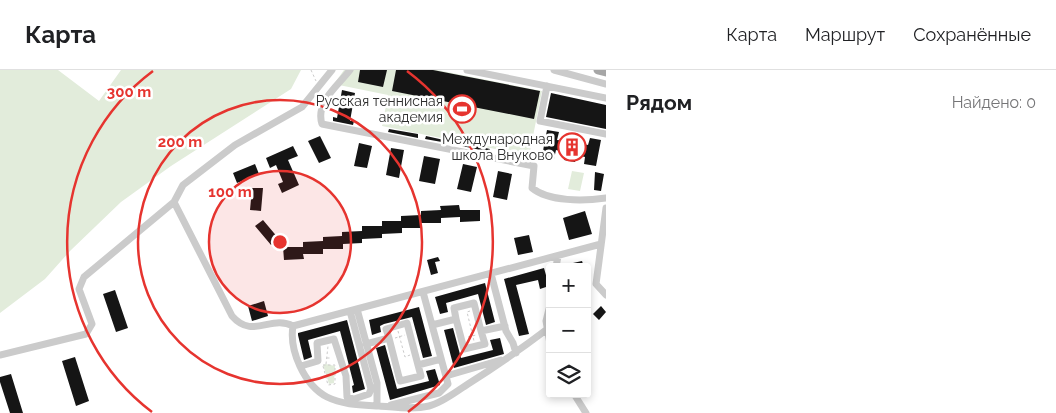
<!DOCTYPE html>
<html lang="ru">
<meta charset="utf-8">
<style>
:root{--surface:#fff;--page:#f6f6f6;--text:#202124;--muted:#757577;--line:#e0e0e0}
body{margin:0;font-family:Raleway,sans-serif;background:var(--page);color:var(--text)}
.controls{position:absolute;right:15px;bottom:15px;display:grid;overflow:hidden;border-radius:5px;box-shadow:0 2px 8px #0003}
.controls button{width:45px;height:45px;display:grid;place-items:center;padding:0;border:0;border-bottom:1px solid var(--line);background:var(--surface);color:var(--text);font:25px sans-serif}
.list{margin:0;padding:0;list-style:none}
h2{display:flex;justify-content:space-between;align-items:center;height:65px;margin:0;padding:0 20px;font-size:21px}
h2 small{font-size:16px;font-weight:400;color:var(--muted)}
.icon{flex:none;width:28px;height:28px;fill:none;stroke:currentColor;stroke-width:2;stroke-linecap:round;stroke-linejoin:round}
.map{position:relative;flex:none;width:606px;height:343px;overflow:hidden}
header{display:flex;align-items:center;gap:30px;box-sizing:border-box;height:70px;padding:0 25px;background:var(--surface);border-bottom:1px solid var(--line)}
header strong{font-size:24px}
nav{display:flex;gap:28px;margin-inline-start:auto;font-size:18px}
main{display:flex}
aside{flex:1;background:var(--surface)}
.map>svg:first-child{display:block}
.green{fill:#e2ecdb}
.building{fill:#151515}
.lines{fill:none;stroke-linecap:round;stroke-linejoin:round}
.path{stroke:#cbcbcb;stroke-width:1;stroke-dasharray:2.5 2.5;stroke-linecap:butt}
.minor{stroke:#cbcbcb;stroke-width:7}
.major{stroke:#a6a6a6;stroke-width:9}
.ring{fill:none;stroke:#e6342f;stroke-width:2.5}
.labels{text-anchor:middle;dominant-baseline:central;stroke-width:5;stroke-linejoin:round;paint-order:stroke}
.poi-label{font-size:14px;fill:#2e2e2e;stroke:#fff;text-anchor:end}
.centre{fill:#e6342f;stroke:#fff;stroke-width:2.5}
.ring-label{font-size:15px;text-anchor:middle;font-weight:bold;fill:#e6342f;stroke:#fff;stroke-width:5;stroke-linejoin:round;paint-order:stroke}
</style>
<header>
<strong>Карта</strong>
<nav><a>Карта</a><a>Маршрут</a><a>Сохранённые</a></nav>
</header>
<main>
<div class="map">
<svg width="606" height="343" viewBox="0 0 606 343">
<rect width="100%" height="100%" fill="#fff"/>
<path class="green" d="M0,0H58L99,31L121,0H301L291,19L171,96L121,132L70,181L45,209L0,243Z
M344,0H437L542,21L529,86L382,56L388,25L334,14Z
M572,101L584,103L580,121L568,119Z
M326,294L335,296L334,313L329,314L323,295Z"/>
<path class="building" d="M360,0H387L383,17L358,12Z
M396,0H433L540,21L534,49L392,21Z
M342,20L355,23L350,51H354L353,55L333,51V47L337,48Z
M551,23L606,35V59L546,47Z
M389,59L418,64V68L388,62Z
M547,60L559,62L557,70L566,71L568,63L580,66L579,73L588,75L590,68L601,70L596,96L584,94L585,87L577,85L575,92L564,90L565,82L556,80L554,89L542,86Z
M320,66L331,88L319,93L308,71Z
M426,66L453,72V74L425,69Z
M359,73L372,76L367,98L354,96Z
M463,73L490,79V82L462,76Z
M293,76L298,86L288,90L299,115L282,123L278,114L283,112L276,95L270,98L266,88Z
M391,78L404,80L399,108L386,105Z
M498,81L526,86L525,89L498,83Z
M424,86L440,89L435,114L419,111Z
M255,94L259,104L237,113L233,103Z
M463,94L477,97L471,122L457,119Z
M498,101L512,104L507,130L493,127Z
M595,102L604,104L601,121L594,120Z
M252,118H263L261,141L250,140Z
M459,135L460,140H480V151L460,152V147L441,148V153H421V158H402V163L382,164V168L362,169V173L343,174V179H323V184H303L304,189L284,190L283,177H303V172L323,171V167L342,166V162L362,161V156H382V151H401V146L421,145V141L441,140L440,136Z
M585,141L592,164L569,170L563,148Z
M263,150L279,169L271,175L255,156Z
M529,165L533,182L518,185L514,168Z
M438,187L440,191L435,192L438,203L431,205L427,190Z
M582,191L584,197H564V195Z
M544,198L549,216L540,219L538,210L516,215L529,264L519,266L504,209Z
M485,213L495,252L486,255L478,224L446,233L448,242L440,244L435,227Z
M115,220L128,258L116,262L103,224Z
M264,231L268,246L252,251L248,236Z
M601,236L606,242L599,250L593,244Z
M419,237L432,286L423,288L412,247L384,254L380,256L381,262L372,265L369,250Z
M347,250L365,319L353,323L352,316L354,315L340,261L308,270L312,287L304,290L298,265V263Z
M453,258L461,288L493,280L490,270L500,268L504,284L454,298L444,260Z
M385,275L397,319L429,311L426,301L435,299L440,315L390,330L376,278Z
M75,287L89,331L76,336L62,291Z
M11,304L23,343H10L0,312V307Z"/>
<g class="lines">
<path class="path" d="M311,0L316,11
M470,241L467,242L474,271
M398,261L405,287L410,285
M468,267L476,265
M395,268L405,265
M327,288H332
M326,294L328,276
M323,295H335V314L328,315L323,296"/>
<path class="minor" d="M350,0C338,16 315,32 322,54L534,96L532,118C549,132 584,131 606,128
M467,0L606,28
M554,0L606,14
M547,16L540,51L606,64
M174,132L232,246C253,270 271,244 293,256L601,174
M606,138L596,214L606,225
M556,197L558,186
M491,204L506,261L513,273L516,283
M550,235L546,251L550,274
M357,239L377,313V336
M456,249L454,238L474,233L481,261
M432,255L456,249L464,279L485,274L481,261L505,256
M293,256C289,280 304,315 327,327C343,335 362,335 379,336C395,337 413,340 429,336C442,333 457,321 468,314C495,297 521,279 546,260
M389,268L386,259L407,253L418,295
M366,274L389,268L400,311L421,306L418,295L441,289
M0,285L86,264L92,254L79,219L84,207L174,132L183,115L235,75L302,37L332,0
M301,296L318,291L317,273L334,269L346,306L347,327L354,329L369,324L371,319L350,241
M446,306L501,290
M574,324L586,343
M391,335L439,323L448,314L423,222"/>
<path class="major" d="M598,0L606,2"/>
</g>
<circle cx="280" cy="172" r="71" fill="#e6342f" fill-opacity=".12"/>
<g class="ring">
<circle cx="280" cy="172" r="71"/>
<circle cx="280" cy="172" r="142"/>
<path d="M152 342A213 213 0 0 1 153 1M407 1A213 213 0 0 1 408 342"/>
</g>
<defs>
<g id="stadium-ring" transform="scale(1.4375)"><circle r="9.5" fill="#fff" stroke="#e6342f" stroke-width="1.5"/><path d="M0-5a6.5 5 0 1 0 0 10a6.5 5 0 1 0 0-10ZM-3.5-1.8h7v3.6h-7Z" fill="#e6342f"/></g>
<g id="building-ring" transform="scale(1.4375)"><circle r="9.5" fill="#fff" stroke="#e6342f" stroke-width="1.5"/><path d="M-4-6H4V6H1V3H-1V6H-4ZM-2.5-4.3h1.7v1.8h-1.7ZM.8-4.3h1.7v1.8H.8ZM-2.5-1h1.7V.8h-1.7ZM.8-1h1.7V.8H.8Z" fill="#e6342f"/></g>
</defs>
<g fill-rule="evenodd">
<use href="#stadium-ring" x="462" y="39"/>
<use href="#building-ring" x="572" y="77"/>
</g>
<g class="labels">
<g class="poi-label">
<text x="443" y="31">Русская теннисная<tspan x="443" dy="16">академия</tspan></text>
<text x="553" y="69">Международная<tspan x="553" dy="16">школа Внуково</tspan></text>
</g>
</g>
<circle cx="280" cy="172" r="8" class="centre"/>
<g class="ring-label">
<text x="129" y="27">300 m</text>
<text x="180" y="77">200 m</text>
<text x="230" y="127">100 m</text>
</g>
</svg>
<div class="controls">
<button>+</button>
<button>−</button>
<button><svg class="icon" aria-label="layers" viewBox="0 0 24 24"><path d="M12 4l9 5-9 5-9-5zM3 14l9 5 9-5"/></svg></button>
</div>
</div>
<aside>
<h2>Рядом<small>Найдено: 0</small></h2>
<ul class="list">
</ul>
</aside>
</main>
